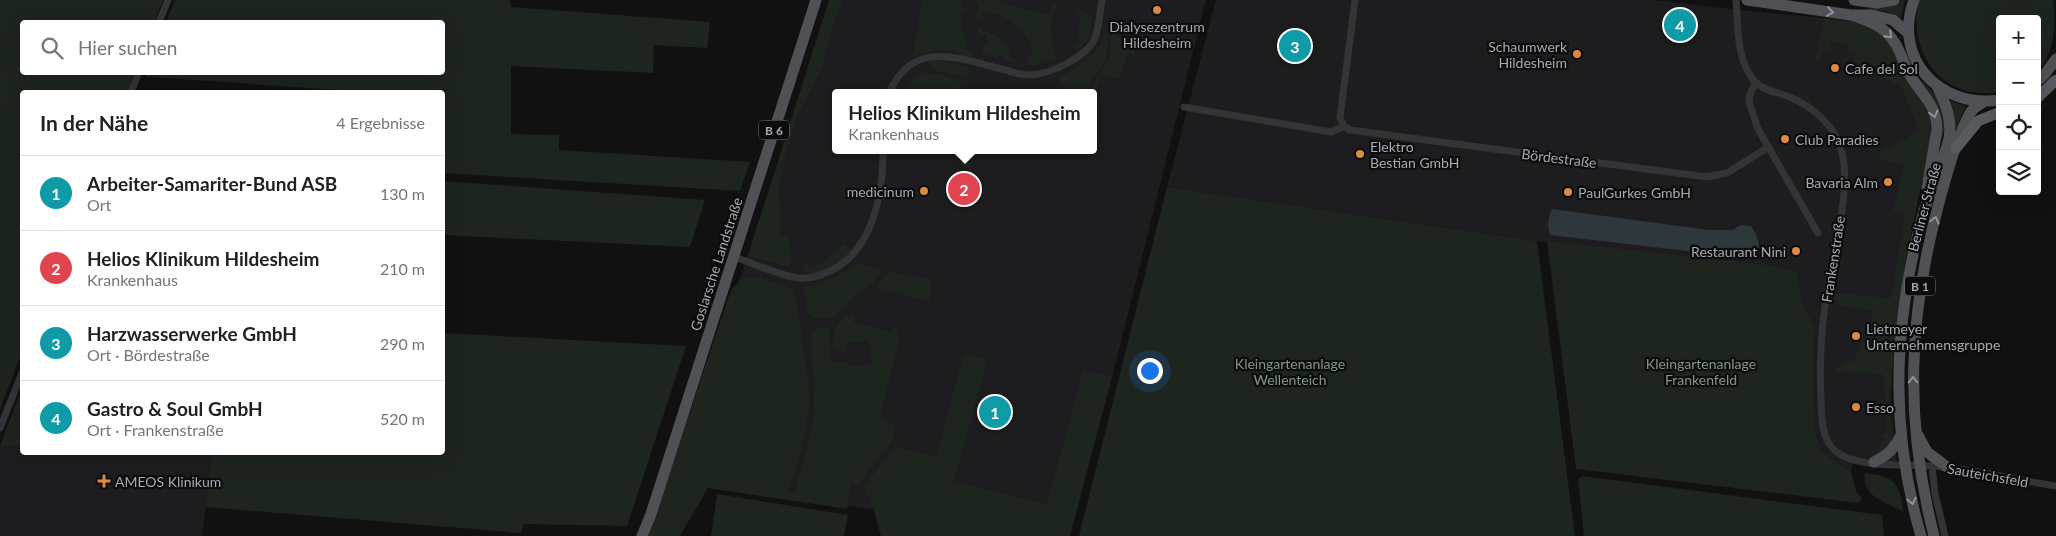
<!DOCTYPE html>
<html lang="de">
<meta charset="utf-8">
<style>
:root{--surface:#fff;--page:#f6f6f6;--text:#202124;--muted:#757577;--line:#e0e0e0;--accent:#735132}
body{margin:0;font-family:Lato,sans-serif;background:var(--page);color:var(--text)}
.controls{position:absolute;right:15px;top:15px;display:grid;overflow:hidden;border-radius:5px;box-shadow:0 5px 20px #0002}
.controls button{width:45px;height:45px;display:grid;place-items:center;padding:0;border:0;border-bottom:1px solid var(--line);background:var(--surface);color:var(--text);font:25px sans-serif}
.you{position:absolute;left:1149px;top:370px;width:18px;height:18px;margin:-12px;border:4px solid #fff;border-radius:50%;background:#1a73e8;box-shadow:0 0 0 8px #1a73e833}
.badge{display:grid;place-items:center;width:32px;height:32px;border-radius:50%;background:var(--accent);color:#fff;font-size:16px;font-weight:700}
.pin{position:absolute;translate:-50% -50%;border:2px solid #fff;box-shadow:0 1px 5px #0006}
.popup{position:absolute;left:832px;top:89px;width:265px;height:65px;box-sizing:border-box;display:grid;place-content:center;border-radius:5px;background:var(--surface);filter:drop-shadow(0 1px 4px #0005);font-size:16px;white-space:nowrap;color:var(--muted)}
.popup b{font-size:19px;color:var(--text)}
.popup::after{content:'';position:absolute;left:50%;top:100%;margin-left:-10px;border:10px solid transparent;border-top-color:var(--surface)}
.list{margin:0;padding:0;list-style:none}
h2{display:flex;justify-content:space-between;align-items:center;height:65px;margin:0;padding:0 20px;font-size:21px}
h2 small{font-size:16px;font-weight:400;color:var(--muted)}
.list li{display:grid;grid-template-columns:32px 1fr auto;gap:15px;align-items:center;box-sizing:border-box;height:75px;padding:0 20px;border-top:1px solid var(--line)}
.list b{display:block;font-size:19px;white-space:nowrap}
.list p{margin:0;font-size:16px;white-space:nowrap;color:var(--muted)}
.list em{font-size:16px;font-style:normal;color:var(--muted)}
.icon{flex:none;width:28px;height:28px;fill:none;stroke:currentColor;stroke-width:2;stroke-linecap:round;stroke-linejoin:round}
.map{position:relative;flex:none;width:2056px;height:536px;overflow:hidden}
.search{position:absolute;background:var(--surface);box-shadow:0 5px 20px #0002;left:20px;top:20px;width:425px;height:55px;display:flex;align-items:center;gap:12px;box-sizing:border-box;padding:0 18px;border-radius:5px;color:var(--muted);font-size:19px}
.panel{position:absolute;background:var(--surface);box-shadow:0 5px 20px #0002;left:20px;top:90px;width:425px;height:365px;border-radius:5px}
.map>svg:first-child{display:block}
.built{fill:#1d1d1f;fill-rule:evenodd}
.green{fill:#1e241e}
.water{fill:#2e373b}
.lines{fill:none;stroke-linecap:round;stroke-linejoin:round}
.minor{stroke:#323436;stroke-width:7}
.primary{stroke:#4f5155;stroke-width:11}
.trunk{stroke:#575a5e;stroke-width:11}
.oneway{stroke:#8f949a}
.poi-dot{fill:#d98b42;stroke:#0c0c0d;stroke-width:2}
.labels{text-anchor:middle;dominant-baseline:central;stroke-width:4.5;stroke-linejoin:round;paint-order:stroke}
.shield{fill:#0c0c0d;stroke:#767b80;stroke-width:1}
.shield-label{font-size:12px;font-weight:bold;fill:#a4aab1}
.poi-label{font-size:14px;fill:#a4aab1;stroke:#0c0c0d;text-anchor:start}
.street-label{font-size:14px;fill:#a4aab1;stroke:#0c0c0d}
.park-label{font-size:14px;fill:#809a7d;stroke:#0c0c0d}
</style>
<div class="map">
<svg width="2056" height="536" viewBox="0 0 2056 536">
<rect width="100%" height="100%" fill="#111112"/>
<path class="built" d="M831,0H1206L1112,377L1069,536H1051L674,480ZM835,93H1093V150H835Z
M1216,0H1653L1749,11L1824,18L1860,22L1871,26L1931,136L1905,264L1897,315L1891,394L1897,464L1853,460L1851,471L1833,460L1822,450L1815,433L1814,420L1813,388L1815,326L1804,307L1797,272L1771,265L1537,241L1167,187Z
M0,446L22,447V452H142L212,456L202,536H0Z"/>
<path class="green" d="M0,0H163L154,22H22V72L135,73L127,92H22V352L0,409Z
M175,0H510L511,7L710,22L707,48L654,45L653,73L511,66V134L559,135V150L750,162L740,191L443,173L442,92H371L146,77L147,72H442V22H166Z
M829,0H843L835,20L823,66L798,115L787,148L779,185L781,236L788,235L792,263L789,267L748,256Z
M922,0H961L965,13L960,15L967,50L972,51L973,58C948,49 938,47 913,57Z
M975,0H994L1050,15L1053,4L1057,6L1056,11H1053C1050,29 1051,42 1057,59L1034,66L1028,65L1027,56H1032C1031,31 1006,12 983,12L982,19L976,18L974,13L980,11Z
M1902,0H1905L1901,19L1885,11L1866,9L1892,5Z
M1919,0H2053C2056,24 2055,53 2037,72V19H2000V92C1942,101 1907,54 1919,0Z
M1077,9L1092,15C1091,29 1090,43 1076,50L1074,44L1080,42L1077,29L1082,14L1076,12Z
M1824,18L1860,22L1871,26L1884,36L1921,96L1930,117L1931,136L1905,264L1897,315L1889,404L1892,443L1877,456L1864,454L1877,453L1880,449L1878,448L1885,439L1881,435L1886,433L1884,377L1882,374L1834,371L1843,365L1846,359L1854,362L1868,325H1871L1873,310L1838,306L1832,293L1891,298L1905,215L1893,211L1904,165L1881,159L1878,152L1904,140L1919,130L1902,88L1892,81L1876,76L1858,64L1852,62L1854,55L1847,54L1848,44L1832,41L1829,51L1823,50L1820,60L1815,59Z
M1112,20L1118,26L1113,30L1129,49L1133,45L1136,47L1134,54L1127,53L1120,79L1101,75L1094,103L1093,93H1090L1091,89L1110,57Z
M1882,22C1907,39 1900,52 1914,73C1920,82 1930,87 1936,95C1953,116 1942,141 1934,162L1939,131Z
M983,26L982,31C1000,34 1008,43 1012,60H1018V63L1002,59V56L997,55V57L983,54V45L987,44L986,34L979,35L978,30Z
M1105,36C1116,55 1092,76 1086,93H1072L1057,79C1077,67 1094,58 1105,36Z
M934,60L967,66L969,68L967,78L934,70L930,61Z
M925,72L940,74L962,82L959,93H902L914,77Z
M1950,101L1966,106L1954,134V116Z
M962,150H975L970,168L959,165Z
M443,181L705,200L690,247L443,235Z
M1167,187L1537,241L1575,536H1079Z
M1547,241L1771,265L1797,272L1804,307L1815,326L1813,388L1815,433L1822,450L1833,460L1851,471L1856,491L1862,498L1858,503L1576,469Z
M843,244L852,250C842,262 819,281 803,270L802,265L808,263L810,269C823,263 834,255 843,244Z
M857,263L883,270L872,284L855,294L841,311L829,318L818,319L808,314L803,287C822,284 842,275 857,263Z
M891,271L931,280L930,285L933,286L929,301L879,288L878,285Z
M754,277L794,289L801,329L809,391V408L803,444L788,492H794C803,465 815,427 814,398C814,376 810,355 812,333L816,329L829,327V342L832,363L847,362L848,367L872,364L869,341L845,343L846,351H836C830,338 836,312 855,316L854,323L892,331L894,326L898,330L900,337L881,412L882,419L896,426L891,443L858,484L851,483L847,509L708,488L680,536H648L731,290L742,279Z
M443,333L686,346L627,526L524,524L521,533L205,507L212,456L142,453L442,452Z
M964,353L988,359L954,481L1047,504L1083,370L1112,377L1070,536H881L873,508L864,486L896,446L936,457Z
M22,388V447L0,446Z
M1865,473C1894,477 1900,481 1903,512C1887,502 1860,497 1865,473Z
M1582,476L1882,515L1884,536H1584L1578,479Z
M717,494L848,515L844,536H711Z"/>
<path class="water" d="M1552,209L1709,230H1732L1741,225L1751,226C1759,239 1765,251 1747,258L1550,235C1547,225 1548,218 1552,209Z"/>
<g class="lines">
<path class="minor" d="M1355,0L1340,118L1344,126L1350,130L1707,177L1727,173L1767,148
M1736,0C1738,27 1736,62 1756,83C1764,90 1777,93 1787,96C1813,106 1836,126 1842,153C1851,188 1835,244 1829,280C1822,318 1819,358 1821,397C1822,419 1820,445 1843,456C1868,468 1906,464 1933,466C1974,469 2015,480 2056,486
M159,22L168,0
M1756,82L1750,94L1749,102L1758,129L1818,233
M131,92L139,72
M889,93C914,37 960,59 1005,70C1012,72 1020,75 1028,75C1042,75 1055,70 1068,63C1078,57 1090,50 1095,38C1099,26 1100,12 1102,0
M1184,107L1331,132L1344,126
M734,257C755,264 776,274 797,278C805,279 815,277 823,274C872,257 883,196 883,150
M0,428L22,373
M1932,466L1935,494L1945,536"/>
<path class="primary" d="M1747,0L1851,15H1872L1893,20L1908,33
M1854,0L1877,3L1894,0
M1914,0C1892,59 1940,109 2000,100
M1851,15C1863,19 1876,23 1886,32C1898,43 1901,57 1908,71C1919,94 1936,101 1937,129L1927,188
M2037,81L2045,74L2056,59
M1918,435L1927,452L1947,467
M1874,462C1888,455 1894,449 1901,435
M642,536L651,514L816,0
M1921,536C1891,434 1893,336 1918,233C1925,201 1940,171 1949,139C1952,119 1946,104 1937,86
M1934,536C1904,419 1908,315 1940,199C1948,170 1956,140 1970,113L1974,108L1985,101"/>
<path class="trunk" d="M2037,98L2056,80
M1956,148L1978,121L2000,112"/>
</g>
<defs><path id="oneway-chevron" d="M-2-3.5L2.5 0L-2 3.5" fill="none" stroke-width="1.6" stroke-linecap="round" stroke-linejoin="round" transform="scale(1.25)"/></defs>
<g class="oneway">
<use href="#oneway-chevron" transform="translate(1830 12) rotate(8)"/>
<use href="#oneway-chevron" transform="translate(1889 35) rotate(45)"/>
<use href="#oneway-chevron" transform="translate(1934 114) rotate(74)"/>
<use href="#oneway-chevron" transform="translate(1935 220) rotate(-75)"/>
<use href="#oneway-chevron" transform="translate(1913 380) rotate(-90)"/>
<use href="#oneway-chevron" transform="translate(1912 501) rotate(78)"/>
</g>
<g class="poi-dot">
<circle cx="1157" cy="10" r="5"/>
<circle cx="1577" cy="54" r="5"/>
<circle cx="1835" cy="68" r="5"/>
<circle cx="1785" cy="139" r="5"/>
<circle cx="1360" cy="154" r="5"/>
<circle cx="1888" cy="182" r="5"/>
<circle cx="924" cy="191" r="5"/>
<circle cx="1568" cy="192" r="5"/>
<circle cx="1796" cy="251" r="5"/>
<circle cx="1856" cy="336" r="5"/>
<circle cx="1856" cy="407" r="5"/>
<path d="M101.5 473.5h5v5h5v5h-5v5h-5v-5h-5v-5h5z"/>
</g>
<g class="labels">
<g class="shield">
<rect x="759" y="120.5" width="30" height="19" rx="4"/>
<rect x="1905" y="276.5" width="30" height="19" rx="4"/>
</g>
<g class="shield-label">
<text x="774" y="130">B 6</text>
<text x="1920" y="286">B 1</text>
</g>
<g class="poi-label">
<text x="1157" y="26" text-anchor="middle">Dialysezentrum<tspan x="1157" dy="16">Hildesheim</tspan></text>
<text x="1567" y="46" text-anchor="end">Schaumwerk<tspan x="1567" dy="16">Hildesheim</tspan></text>
<text x="1845" y="68">Cafe del Sol</text>
<text x="1795" y="139">Club Paradies</text>
<text x="1370" y="146">Elektro<tspan x="1370" dy="16">Bestian GmbH</tspan></text>
<text x="1878" y="182" text-anchor="end">Bavaria Alm</text>
<text x="914" y="191" text-anchor="end">medicinum</text>
<text x="1578" y="192">PaulGurkes GmbH</text>
<text x="1786" y="251" text-anchor="end">Restaurant Nini</text>
<text x="1866" y="328">Lietmeyer<tspan x="1866" dy="16">Unternehmensgruppe</tspan></text>
<text x="1866" y="407">Esso</text>
<text x="115" y="481">AMEOS Klinikum</text>
</g>
<g class="street-label">
<text transform="translate(1559 158) rotate(7)">Bördestraße</text>
<text transform="translate(1924 207) rotate(-75)">Berliner Straße</text>
<text transform="translate(1833 259) rotate(-81)">Frankenstraße</text>
<text transform="translate(716 264) rotate(-72)">Goslarsche Landstraße</text>
<text transform="translate(1988 475) rotate(10)">Sauteichsfeld</text>
</g>
<g class="park-label">
<text x="1290" y="363">Kleingartenanlage<tspan x="1290" dy="16">Wellenteich</tspan></text>
<text x="1701" y="363">Kleingartenanlage<tspan x="1701" dy="16">Frankenfeld</tspan></text>
</g>
</g>
</svg>
<div class="controls">
<button>+</button>
<button>−</button>
<button><svg class="icon" aria-label="locate" viewBox="0 0 24 24"><circle cx="12" cy="12" r="6"/><path d="M12 2v4M12 18v4M2 12h4M18 12h4"/></svg></button>
<button><svg class="icon" aria-label="layers" viewBox="0 0 24 24"><path d="M12 4l9 5-9 5-9-5zM3 14l9 5 9-5"/></svg></button>
</div>
<div class="you"></div>
<div class="pin badge" style="left:995px;top:412px;background:#0f9aa8">1</div>
<div class="pin badge" style="left:964px;top:189px;background:#e0444e">2</div>
<div class="popup"><b>Helios Klinikum Hildesheim</b>Krankenhaus</div>
<div class="pin badge" style="left:1295px;top:46px;background:#0f9aa8">3</div>
<div class="pin badge" style="left:1680px;top:25px;background:#0f9aa8">4</div>
<div class="search"><svg class="icon" aria-label="search" viewBox="0 0 24 24"><circle cx="10" cy="10" r="6"/><path d="M15 15l6 6"/></svg>Hier suchen</div>
<section class="panel">
<h2>In der Nähe<small>4 Ergebnisse</small></h2>
<ul class="list">
<li><span class="badge" style="background:#0f9aa8">1</span><div><b>Arbeiter-Samariter-Bund ASB</b><p>Ort</p></div><em>130 m</em></li>
<li><span class="badge" style="background:#e0444e">2</span><div><b>Helios Klinikum Hildesheim</b><p>Krankenhaus</p></div><em>210 m</em></li>
<li><span class="badge" style="background:#0f9aa8">3</span><div><b>Harzwasserwerke GmbH</b><p>Ort · Bördestraße</p></div><em>290 m</em></li>
<li><span class="badge" style="background:#0f9aa8">4</span><div><b>Gastro &amp; Soul GmbH</b><p>Ort · Frankenstraße</p></div><em>520 m</em></li>
</ul>
</section>
</div>
